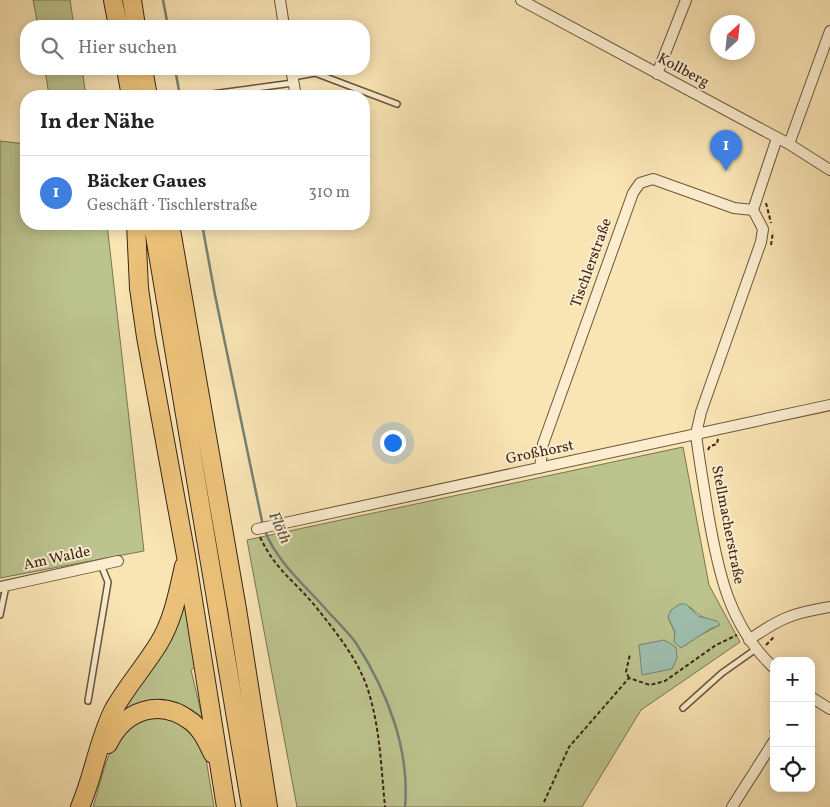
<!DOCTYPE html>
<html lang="de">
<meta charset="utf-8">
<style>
:root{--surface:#fff;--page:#f2f2f2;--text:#222;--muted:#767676;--line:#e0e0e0;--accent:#b45309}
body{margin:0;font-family:Vollkorn,serif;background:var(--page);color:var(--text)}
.controls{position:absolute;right:15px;bottom:15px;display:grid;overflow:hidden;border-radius:10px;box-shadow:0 2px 12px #0003}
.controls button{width:45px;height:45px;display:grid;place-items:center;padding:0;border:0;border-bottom:1px solid var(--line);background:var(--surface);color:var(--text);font:25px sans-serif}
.compass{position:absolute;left:710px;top:15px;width:45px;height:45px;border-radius:50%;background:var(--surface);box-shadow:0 2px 12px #0003;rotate:27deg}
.you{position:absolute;left:392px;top:442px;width:18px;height:18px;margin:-12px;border:4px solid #fff;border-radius:50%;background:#1a73e8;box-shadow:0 0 0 8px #1a73e833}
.badge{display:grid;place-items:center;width:32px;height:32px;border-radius:50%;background:var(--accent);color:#fff;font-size:16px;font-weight:700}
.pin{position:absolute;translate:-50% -41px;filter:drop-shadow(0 1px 2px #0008)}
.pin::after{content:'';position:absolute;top:26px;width:18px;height:15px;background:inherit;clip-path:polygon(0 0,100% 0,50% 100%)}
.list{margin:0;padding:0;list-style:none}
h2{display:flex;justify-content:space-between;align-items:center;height:65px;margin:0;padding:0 20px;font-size:21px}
h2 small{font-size:16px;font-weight:400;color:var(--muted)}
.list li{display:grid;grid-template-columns:32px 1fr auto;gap:15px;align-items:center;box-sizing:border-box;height:75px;padding:0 20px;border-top:1px solid var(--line)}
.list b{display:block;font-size:19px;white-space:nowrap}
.list p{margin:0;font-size:16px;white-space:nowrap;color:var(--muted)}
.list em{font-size:16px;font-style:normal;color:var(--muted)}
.icon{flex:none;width:28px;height:28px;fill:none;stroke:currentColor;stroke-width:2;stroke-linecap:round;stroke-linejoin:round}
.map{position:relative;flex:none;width:830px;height:807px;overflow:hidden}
.search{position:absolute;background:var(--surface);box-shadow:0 2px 12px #0003;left:20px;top:20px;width:350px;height:55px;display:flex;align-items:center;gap:12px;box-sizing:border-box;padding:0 18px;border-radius:20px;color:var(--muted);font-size:19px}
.panel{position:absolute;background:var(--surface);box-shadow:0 2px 12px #0003;left:20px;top:90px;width:350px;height:140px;border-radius:20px}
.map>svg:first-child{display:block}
.green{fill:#bcc48e;stroke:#7b7452;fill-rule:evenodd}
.water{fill:#9ebfae;stroke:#768172}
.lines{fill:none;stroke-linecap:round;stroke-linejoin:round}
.stream{stroke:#768172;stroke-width:2.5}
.lane-casing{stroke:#6a553e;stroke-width:8}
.street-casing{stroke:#6a553e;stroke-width:12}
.highway-casing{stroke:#3a2517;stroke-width:20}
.path{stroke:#3a2517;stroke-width:2;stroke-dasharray:4 2.5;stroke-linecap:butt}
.lane{stroke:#fbedce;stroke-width:5}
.street{stroke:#fbedce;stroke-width:10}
.highway{stroke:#ecc27a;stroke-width:18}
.labels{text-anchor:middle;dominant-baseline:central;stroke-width:4;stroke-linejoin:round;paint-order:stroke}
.street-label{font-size:15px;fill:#3a2517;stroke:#fbedce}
.water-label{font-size:16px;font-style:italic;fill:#585344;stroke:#fbedce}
</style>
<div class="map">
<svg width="830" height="807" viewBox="0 0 830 807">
<rect width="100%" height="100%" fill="#f9e4b4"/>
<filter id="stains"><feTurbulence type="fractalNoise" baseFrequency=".004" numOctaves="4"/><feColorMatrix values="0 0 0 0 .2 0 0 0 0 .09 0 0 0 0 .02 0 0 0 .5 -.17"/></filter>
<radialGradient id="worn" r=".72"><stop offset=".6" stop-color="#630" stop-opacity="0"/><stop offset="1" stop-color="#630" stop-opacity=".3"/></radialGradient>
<path class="green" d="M33,0H70L74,26H38Z
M45,69H82L86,96H49Z
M0,141L26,144V224H107L144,551L0,578Z
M683,447L709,585L740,642L641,710L582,807H297L247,540ZM690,607C699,616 708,619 716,627L696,637L685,646L676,635L668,617Z
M183,589L197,666L191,670L204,725L195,718L122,716L118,712Z
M163,716L188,727L204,747L214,807H93C101,782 111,726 140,718C147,716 156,716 163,716Z"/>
<path class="water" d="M680,604H686L698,616L717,621L720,625L710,629L681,648L674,642L675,632L668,617L671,610Z
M664,640L676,647L677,658L672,669L642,675L639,645Z"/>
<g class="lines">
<path class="stream" d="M163,0L168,26
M175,69L180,96
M202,224L215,295L263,526
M265,531C276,560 303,584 323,606C333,618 347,630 356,643C387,691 410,749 405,807"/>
<g class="lane-casing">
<path id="lane" d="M293,77L315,73L397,104
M213,96L212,94L293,83
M0,615L5,591L3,586
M88,701L108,582L101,565
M683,708L722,673L756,649"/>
</g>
<g class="street-casing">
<path id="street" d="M280,0L284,26
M521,0L789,144L830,170
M291,69L296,96
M657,74L686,0
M789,144L830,31
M540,468L543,444L633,193L640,183L653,179L734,208L753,210
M257,529L830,405
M0,587L118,561
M749,640C780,618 793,613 830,607
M774,668C729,626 718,571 708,513C704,487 699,460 696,434L701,412L761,242L763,229L753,210L777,138
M811,697L830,709
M732,807L774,741"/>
</g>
<g class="highway-casing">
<path id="highway" d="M113,0L118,26
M132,0L136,26
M126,69L131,96
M143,69L148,96
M136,224L139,288L146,337L186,556L226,807
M153,224L251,807
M170,224L237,609L268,807
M108,744C124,710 160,697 192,722C202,730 207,742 213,754
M80,807C94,775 98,740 114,709C127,686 145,666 159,643C173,620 178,593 184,566"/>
</g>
<path class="path" d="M766,203L771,223
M771,245L773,232
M708,450L710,446L717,444L718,439
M260,537C276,571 294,580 316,607C335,631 357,658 367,687C380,725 381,767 385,807
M766,645L775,636
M629,678L626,672L630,654
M770,732L774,726
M544,802L569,747L629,678L650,685L665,681L716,645L737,635"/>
<use href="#lane" class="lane"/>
<use href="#street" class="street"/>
<use href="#highway" class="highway"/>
</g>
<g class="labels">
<g class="street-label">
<text transform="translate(683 71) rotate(28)">Kollberg</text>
<text transform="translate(592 263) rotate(-70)">Tischlerstraße</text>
<text transform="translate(540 453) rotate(-12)">Großhorst</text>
<text transform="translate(727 525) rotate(79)">Stellmacherstraße</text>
<text transform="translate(57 559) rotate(-12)">Am Walde</text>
</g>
<g class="water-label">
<text transform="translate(279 528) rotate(66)">Flöth</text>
</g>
</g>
<rect width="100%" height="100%" filter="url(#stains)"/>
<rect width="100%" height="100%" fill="url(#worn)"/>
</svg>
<div class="controls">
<button>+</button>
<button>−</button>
<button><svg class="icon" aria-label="locate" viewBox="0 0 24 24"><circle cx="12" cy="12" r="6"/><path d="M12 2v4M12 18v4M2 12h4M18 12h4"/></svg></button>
</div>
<svg class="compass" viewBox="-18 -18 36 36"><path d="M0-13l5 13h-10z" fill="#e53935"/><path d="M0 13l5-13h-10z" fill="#767676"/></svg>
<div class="you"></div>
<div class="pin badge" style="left:726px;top:171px;background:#3f7fe0">1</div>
<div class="search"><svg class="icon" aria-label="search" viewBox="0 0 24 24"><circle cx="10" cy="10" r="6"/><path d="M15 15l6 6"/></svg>Hier suchen</div>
<section class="panel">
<h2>In der Nähe<small></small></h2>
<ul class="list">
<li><span class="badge" style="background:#3f7fe0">1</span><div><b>Bäcker Gaues</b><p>Geschäft · Tischlerstraße</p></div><em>310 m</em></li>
</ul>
</section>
</div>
